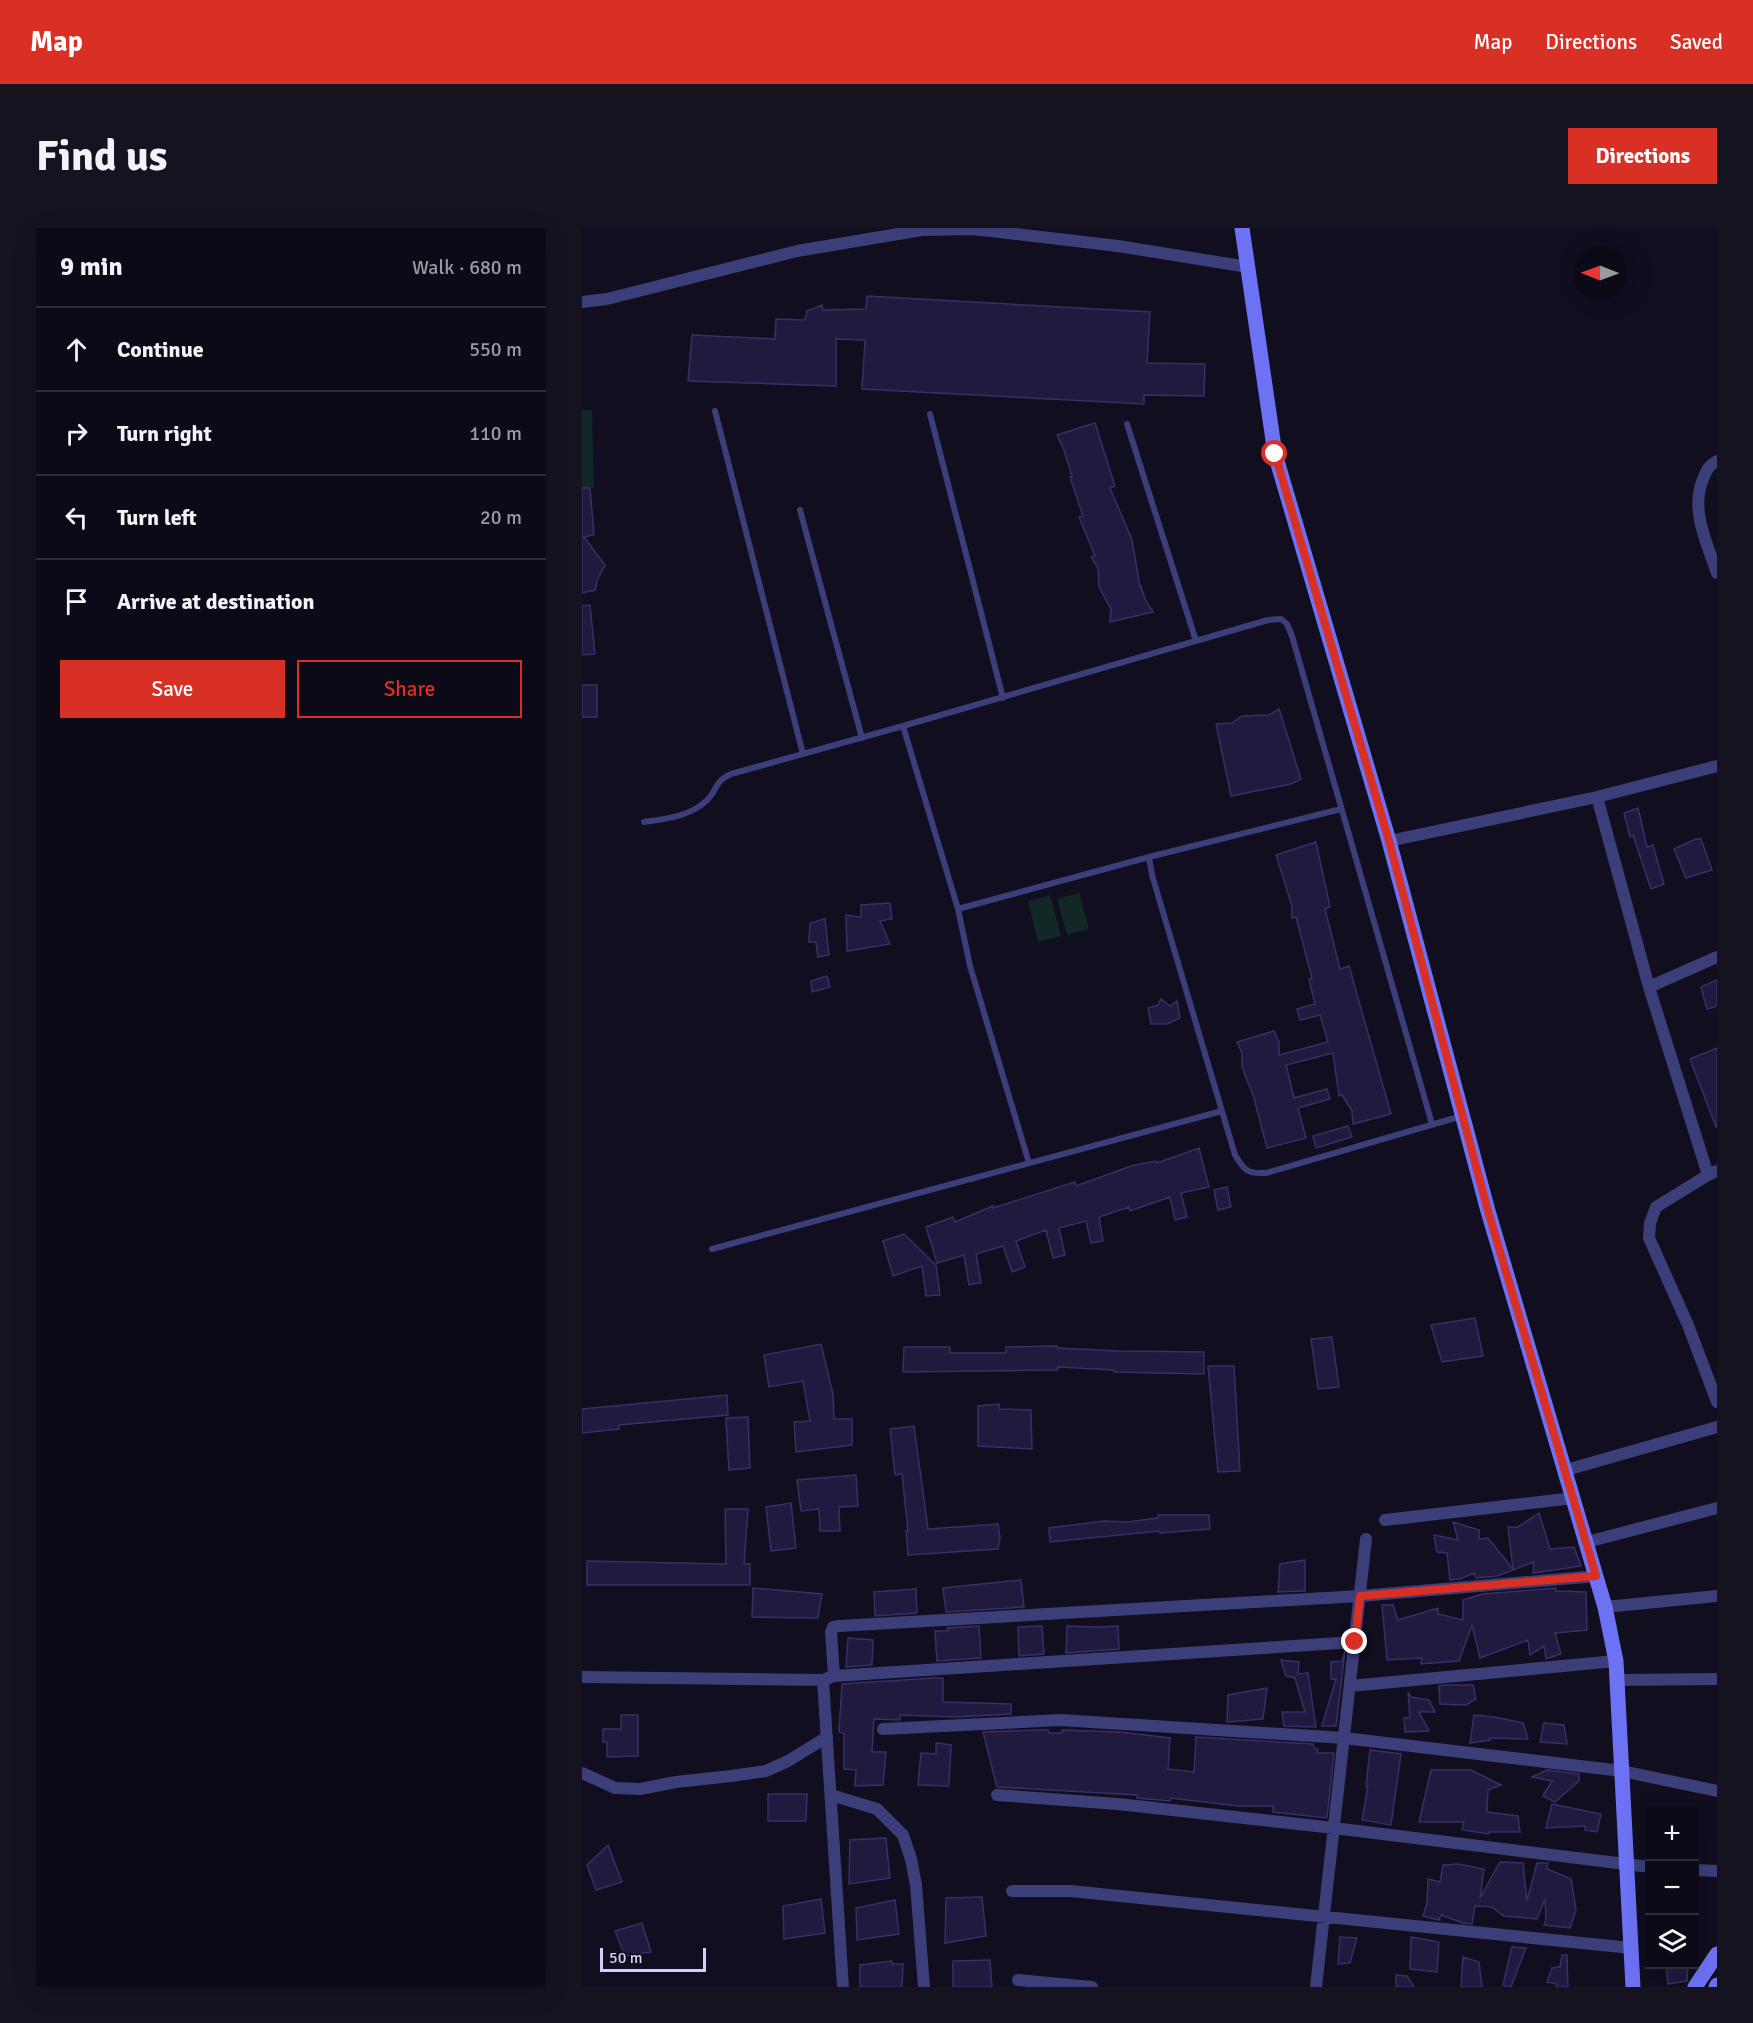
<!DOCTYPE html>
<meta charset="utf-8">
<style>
:root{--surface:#0c0a17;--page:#151320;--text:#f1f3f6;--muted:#9a9aa1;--line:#2c2b36;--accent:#d93025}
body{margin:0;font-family:Signika,sans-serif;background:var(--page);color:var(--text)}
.controls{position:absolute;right:18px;bottom:18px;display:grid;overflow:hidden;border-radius:0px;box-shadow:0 6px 24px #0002}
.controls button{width:54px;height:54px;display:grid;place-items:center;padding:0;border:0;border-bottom:2px solid var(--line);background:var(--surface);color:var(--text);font:30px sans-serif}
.compass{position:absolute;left:991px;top:18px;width:54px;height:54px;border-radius:50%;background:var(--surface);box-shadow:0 6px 24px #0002;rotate:271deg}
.scale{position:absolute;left:18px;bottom:15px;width:106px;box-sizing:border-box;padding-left:6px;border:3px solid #d2cffb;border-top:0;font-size:16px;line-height:21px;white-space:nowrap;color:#d2cffb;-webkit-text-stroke:4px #100e1f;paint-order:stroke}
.stop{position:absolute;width:18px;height:18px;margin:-14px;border:4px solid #d93025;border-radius:50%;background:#fff}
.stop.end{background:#d93025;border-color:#fff;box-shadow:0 2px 6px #0008}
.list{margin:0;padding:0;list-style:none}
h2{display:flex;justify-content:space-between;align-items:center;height:78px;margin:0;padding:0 24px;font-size:26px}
h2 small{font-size:20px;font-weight:400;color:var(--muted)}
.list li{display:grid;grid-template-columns:39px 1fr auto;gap:18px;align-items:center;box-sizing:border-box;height:84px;padding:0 24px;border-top:2px solid var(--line)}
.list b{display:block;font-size:22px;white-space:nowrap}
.list em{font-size:20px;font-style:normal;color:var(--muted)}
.actions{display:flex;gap:12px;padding:18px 24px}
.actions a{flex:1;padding:14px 0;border:2px solid var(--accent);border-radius:0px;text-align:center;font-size:21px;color:var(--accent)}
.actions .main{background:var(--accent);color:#fff}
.icon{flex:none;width:33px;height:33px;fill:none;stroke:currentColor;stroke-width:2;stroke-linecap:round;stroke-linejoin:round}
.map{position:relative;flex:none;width:1135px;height:1759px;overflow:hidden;border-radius:0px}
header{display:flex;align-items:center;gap:36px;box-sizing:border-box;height:84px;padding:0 30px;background:var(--accent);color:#fff}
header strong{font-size:28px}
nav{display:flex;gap:33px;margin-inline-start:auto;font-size:21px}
.intro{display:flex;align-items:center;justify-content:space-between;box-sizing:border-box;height:144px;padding:0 36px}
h1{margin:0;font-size:42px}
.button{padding:15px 27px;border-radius:0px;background:var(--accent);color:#fff;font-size:21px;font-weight:700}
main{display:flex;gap:36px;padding:0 36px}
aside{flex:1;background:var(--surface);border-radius:0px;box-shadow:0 6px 24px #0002}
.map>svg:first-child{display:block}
.green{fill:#112826}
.building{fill:#201b3e;stroke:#372f68;stroke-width:1.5}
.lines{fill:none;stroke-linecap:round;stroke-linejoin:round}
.lane{stroke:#3c3e7a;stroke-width:6}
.street{stroke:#3c3e7a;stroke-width:12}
.secondary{stroke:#6d72f4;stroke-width:15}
.route{stroke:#d93025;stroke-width:8}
</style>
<header>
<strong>Map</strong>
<nav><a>Map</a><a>Directions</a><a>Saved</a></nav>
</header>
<div class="intro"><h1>Find us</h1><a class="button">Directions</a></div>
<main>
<aside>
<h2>9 min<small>Walk · 680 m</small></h2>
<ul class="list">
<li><svg class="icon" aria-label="ahead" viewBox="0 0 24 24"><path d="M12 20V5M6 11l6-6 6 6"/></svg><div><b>Continue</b></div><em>550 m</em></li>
<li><svg class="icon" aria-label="right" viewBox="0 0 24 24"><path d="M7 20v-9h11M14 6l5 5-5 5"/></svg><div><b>Turn right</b></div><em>110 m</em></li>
<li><svg class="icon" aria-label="left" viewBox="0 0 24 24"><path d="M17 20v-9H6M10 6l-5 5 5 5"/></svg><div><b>Turn left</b></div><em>20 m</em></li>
<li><svg class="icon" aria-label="arrive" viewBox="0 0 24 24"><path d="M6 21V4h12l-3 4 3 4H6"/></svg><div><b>Arrive at destination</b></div></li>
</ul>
<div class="actions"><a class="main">Save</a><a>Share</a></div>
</aside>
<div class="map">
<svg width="1135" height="1759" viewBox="0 0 1135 1759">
<rect width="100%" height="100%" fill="#100e1f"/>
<path class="green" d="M0,182H10L12,260H0Z
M497,665L507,701L485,707L475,671Z
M468,667L479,708L456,714L446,673Z"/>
<path class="building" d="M285,68L568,84L565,135L623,136L622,168L562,167V176L280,161L283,112L254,111V158L106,153L110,107L193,111L194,91L223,92L225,83L240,77L241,82L284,81Z
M513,195L533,258L528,260L550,312L558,359L559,358L563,371L571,384L528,394L529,381L517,359L516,340L509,329L513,328L497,289L501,288L488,249L490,248L482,222L475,207Z
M0,260H8L12,307L2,309L23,337L16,350L13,362L0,365Z
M8,377L13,426L0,427V378Z
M0,457H15V489H0Z
M697,481L719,551L709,556L649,568L634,496L650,495L660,488L687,487Z
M1056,580L1065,619L1071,617L1082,656L1069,661L1051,607L1048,609L1042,585Z
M1114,611H1119L1130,642L1104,650L1092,621Z
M734,614L748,679L743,681L758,741L767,738L809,886L771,896L770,883L760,867L757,868L751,825L704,837L712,870L745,861L748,871L716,880L724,910L685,920L672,870L660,839V825L655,814L692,803L697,814V827L746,814L738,787L718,792L715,781L733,776L727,751L730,750L714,689L710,690V678L694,627Z
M308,675L310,691L298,693L308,716L265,723L264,687L279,689V677Z
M243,691L247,727L236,729L234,714H227L228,695Z
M245,748L248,759L230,764L229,753Z
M1135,752V778L1125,781L1119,759Z
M579,771L588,778L595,773L598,790L585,796H569L566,780L576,777Z
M1135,820V899H1134L1108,831Z
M766,898L770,909L734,920L731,908Z
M617,920L627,959L599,965L605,989L593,992L588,969L548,983L547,979L517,989L521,1013L509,1015L504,993L477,1000L483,1027L471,1030L464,1002L434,1013L443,1039L430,1044L421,1018L394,1026L399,1055L387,1057L382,1027L355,1035L344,999L371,989L373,994L411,978V980L493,954L494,958L549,938L574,933L575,935Z
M645,959L649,979L636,982L632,962Z
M322,1006L354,1037L358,1067L344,1068L340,1038L311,1048L301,1013Z
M893,1090L901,1128L860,1134L849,1097Z
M750,1109L757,1159L736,1161L729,1111Z
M239,1116L251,1166L252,1191H270V1217L214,1224L212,1194L228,1193L221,1153L187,1159L182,1127Z
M475,1118V1120L537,1123L622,1124V1146L532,1144V1142L476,1139V1142L321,1144L322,1119H368V1125H424V1119Z
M626,1138H652L658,1243L636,1244Z
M145,1167L146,1187L37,1197V1201L0,1205V1181Z
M417,1176V1181L449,1182L450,1221L396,1218V1178Z
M166,1189L168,1240L147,1242L144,1190Z
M332,1198L346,1301L416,1296L418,1310L416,1321L326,1327L324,1303H326L320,1246L313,1247L308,1201Z
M274,1247L276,1278L257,1279L258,1303H238L237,1281L219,1283L215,1252Z
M209,1275L214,1320L189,1323L184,1279Z
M143,1281H166L162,1336H168V1357H5V1333L144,1336Z
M957,1285L968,1321L992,1319L999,1338L951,1345L952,1334L915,1348L894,1350L892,1345L878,1351L868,1352L865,1325L855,1324L852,1307L876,1312L871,1294L897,1302V1311L906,1310L931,1341L926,1299H936Z
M576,1287H627L628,1301L578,1305V1303L468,1314L467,1300L522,1293L545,1294L576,1290Z
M723,1332V1363L696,1364L698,1336Z
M439,1352L442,1379L364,1384L361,1360Z
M171,1360L240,1366L236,1390L170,1389Z
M974,1360V1363L1004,1364L1005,1402L973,1405L979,1426L964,1431L962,1418L948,1427L946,1412L898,1430L890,1397L877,1433L839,1436L840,1430L805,1432L800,1377H811L816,1392L856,1380V1386L881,1392V1372L900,1366Z
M334,1361L335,1385L293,1388L292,1364Z
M397,1398L399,1430L355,1433L353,1403H366L365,1400Z
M460,1398L462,1426L437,1428L436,1399Z
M485,1398L514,1399L536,1398L537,1421L484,1425Z
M266,1410L291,1412L290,1437L264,1439Z
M763,1423L754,1498H740L754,1451H749V1434L760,1433Z
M699,1432L717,1434L716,1446L726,1445L734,1499L702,1498L700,1484H723L713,1450L704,1448Z
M351,1450H361V1474L429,1476V1486L373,1489L318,1487V1492L292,1491L290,1524H304L301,1557L273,1558L274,1542L262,1541V1505L257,1504L260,1456Z
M863,1457H891L894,1471L884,1477L858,1476L857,1458Z
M685,1460L681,1491L645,1494L646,1467Z
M826,1464L829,1469L847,1472L853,1484H837L847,1503L823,1504L822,1490H828Z
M39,1487H56V1528L25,1529V1514H21V1501H39Z
M892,1487L912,1489L941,1495L946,1511L908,1510V1512L888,1515Z
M962,1495L982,1497L985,1516L958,1514Z
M459,1502H466L467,1505H480V1502L539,1504L588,1510L586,1541L612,1544L614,1509L731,1516L732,1520L736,1521L735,1525H752L745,1590L691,1584V1578H657L588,1570V1573L555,1570V1567L415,1559L401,1504Z
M354,1515L369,1517L367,1558L336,1557L339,1525L354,1526Z
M788,1522L819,1526L809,1597L780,1592L786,1558H784Z
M849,1542H889L919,1557L906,1562L905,1584L936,1588L938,1604H907V1606L880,1602L882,1594H837Z
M965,1542L997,1546V1553L973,1574L961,1568L970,1553L950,1549Z
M186,1566H225L224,1593H186Z
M970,1576L1019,1586L1015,1604L1003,1602V1598L964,1600Z
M304,1610L308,1650L267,1656L268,1612Z
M26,1617L40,1654L14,1662L5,1637Z
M918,1634L941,1635L945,1673L955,1635H966L965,1641L989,1651L994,1682L988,1700L962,1697L964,1692L963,1671L955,1691L922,1688L910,1679L893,1678L890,1696L881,1695L859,1687L857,1692L841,1688L845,1675L846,1651L858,1654L861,1637L876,1636L902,1641L898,1670Z
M400,1669L404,1708L363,1715L364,1670Z
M239,1671L243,1705L202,1711L201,1678Z
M313,1672L317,1706L275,1712L274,1680Z
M60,1695L69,1724L43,1728L33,1703Z
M758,1709L775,1710L768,1735L756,1736Z
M829,1709L857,1714L855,1744L828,1741Z
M930,1719L944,1720L929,1759H926L921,1757Z
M980,1727H985L986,1759H974L975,1756L965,1754L970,1740L978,1739Z
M881,1729L897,1734L900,1759H879Z
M408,1732L410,1759H371V1733Z
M310,1733V1736H321L320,1759H278V1737Z
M1084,1737H1106L1105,1753L1086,1756Z
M814,1747L825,1748L832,1759H814Z"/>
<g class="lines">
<path class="lane" d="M133,183L221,526
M348,186L421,470
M545,196L614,413
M218,282L280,510
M62,594C83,591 109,588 124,573C136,563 131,554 149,546L321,498
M567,629L570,647L653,927C662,942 665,946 684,945L880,888
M376,681L567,629L759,581
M447,935L388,738L376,681L321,498L686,392L699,391L705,396L710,408L850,896
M130,1021L640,883"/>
<path class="street" d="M0,74L25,71L215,23L340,2L391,1L536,18L666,39
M1135,233C1126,238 1125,242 1121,251C1108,282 1125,315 1135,345
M1015,569L1067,759L1126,947L1135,943
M807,613L1015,569L1135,538
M1067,759L1135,729
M1126,947L1074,979L1068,995L1067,1010L1106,1097L1135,1174
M984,1242L1135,1199
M803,1292L992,1270
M1005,1314L1135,1280
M1023,1379L1135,1368
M252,1448L249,1404L251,1399L257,1398L778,1368L1015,1348
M0,1449L241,1452L252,1448L773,1414
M241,1452L261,1759
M1034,1452L1135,1451
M768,1458L1034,1433
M301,1501L478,1492L762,1510L1040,1543L1135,1563
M0,1545L33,1560L58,1561L94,1554L149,1548L184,1543L206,1533L245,1509
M249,1567L295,1581L321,1607L329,1631L334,1657L342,1759
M415,1567L536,1576L752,1600L1068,1639
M1112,1642L1135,1643
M430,1663H489L1049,1720
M436,1752L510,1759
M734,1759L784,1311"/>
<path class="secondary" d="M660,0L693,226L807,613L906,983L1023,1379L1034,1433L1051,1759
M1113,1759L1135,1726
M1134,1759L1135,1757"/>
</g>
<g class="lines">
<path class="route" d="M693,226L807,613L906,983L1014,1348L778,1368L773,1414"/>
</g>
</svg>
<div class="controls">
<button>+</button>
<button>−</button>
<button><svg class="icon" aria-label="layers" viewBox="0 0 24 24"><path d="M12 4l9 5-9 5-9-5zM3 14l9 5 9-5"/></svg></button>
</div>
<svg class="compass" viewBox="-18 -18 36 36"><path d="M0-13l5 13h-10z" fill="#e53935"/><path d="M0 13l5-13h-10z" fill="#9a9aa1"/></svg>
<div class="scale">50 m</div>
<div class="stop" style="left:693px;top:226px"></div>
<div class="stop end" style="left:773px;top:1414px"></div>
</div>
</main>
